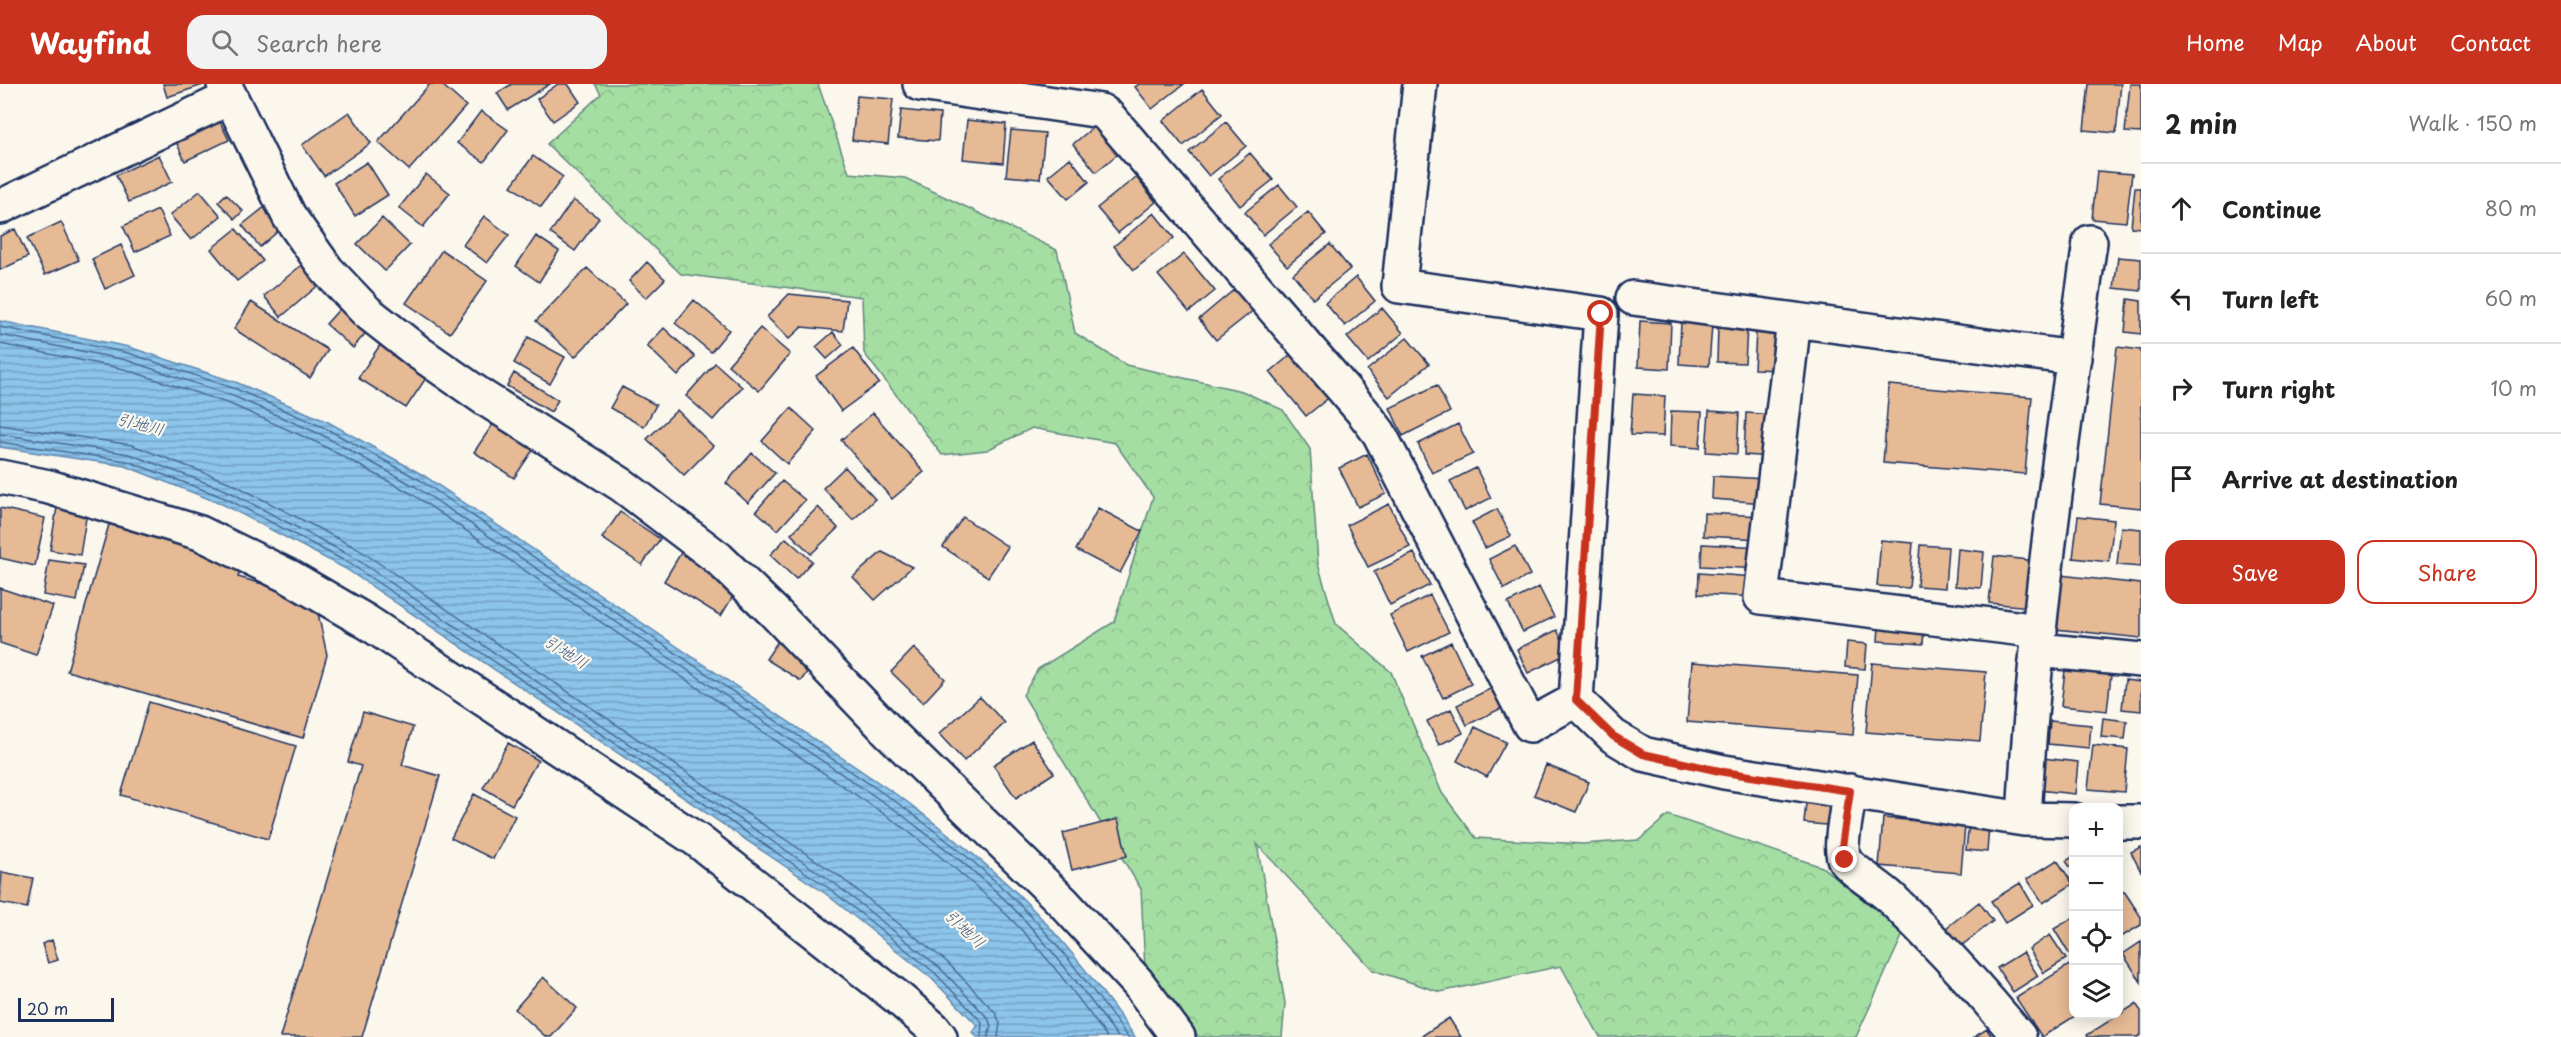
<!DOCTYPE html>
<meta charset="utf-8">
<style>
:root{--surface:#fff;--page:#f2f2f2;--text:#222;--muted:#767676;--line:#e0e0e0;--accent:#c8321e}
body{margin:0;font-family:"Playpen Sans","Klee One",sans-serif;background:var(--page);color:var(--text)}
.controls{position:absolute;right:18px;bottom:18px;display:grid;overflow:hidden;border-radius:12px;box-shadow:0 3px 15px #0003}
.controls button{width:54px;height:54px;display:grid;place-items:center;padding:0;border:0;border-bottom:2px solid var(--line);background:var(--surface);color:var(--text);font:30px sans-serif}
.scale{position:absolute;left:18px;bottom:15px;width:96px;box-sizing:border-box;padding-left:6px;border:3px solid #1b2f5e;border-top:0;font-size:16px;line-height:21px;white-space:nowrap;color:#1b2f5e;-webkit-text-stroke:4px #fbf7ec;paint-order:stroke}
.stop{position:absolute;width:18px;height:18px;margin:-14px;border:4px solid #c8321e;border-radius:50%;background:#fff}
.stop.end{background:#c8321e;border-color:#fff;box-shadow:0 2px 6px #0008}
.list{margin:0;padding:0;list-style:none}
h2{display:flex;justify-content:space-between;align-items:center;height:78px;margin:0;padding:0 24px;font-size:26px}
h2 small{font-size:20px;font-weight:400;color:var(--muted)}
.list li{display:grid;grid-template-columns:39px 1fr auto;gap:18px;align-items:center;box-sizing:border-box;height:90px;padding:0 24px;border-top:2px solid var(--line)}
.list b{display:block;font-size:22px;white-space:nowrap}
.list em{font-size:20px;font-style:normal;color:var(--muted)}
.actions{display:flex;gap:12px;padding:18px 24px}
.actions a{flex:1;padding:14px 0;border:2px solid var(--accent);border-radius:18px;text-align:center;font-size:21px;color:var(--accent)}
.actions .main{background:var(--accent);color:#fff}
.icon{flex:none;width:33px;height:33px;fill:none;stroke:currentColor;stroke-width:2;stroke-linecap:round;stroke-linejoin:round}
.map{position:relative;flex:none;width:2141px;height:953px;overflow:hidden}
header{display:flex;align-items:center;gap:36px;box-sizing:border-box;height:84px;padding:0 30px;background:var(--accent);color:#fff}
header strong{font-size:28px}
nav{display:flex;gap:33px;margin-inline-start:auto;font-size:21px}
.search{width:420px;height:54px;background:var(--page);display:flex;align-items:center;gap:15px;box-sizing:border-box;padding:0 21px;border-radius:18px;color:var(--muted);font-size:22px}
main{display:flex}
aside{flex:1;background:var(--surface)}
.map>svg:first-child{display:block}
.forest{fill:url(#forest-crowns);stroke:#608680;stroke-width:1.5}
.water{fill:url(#water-rules);stroke:#5f88b2;stroke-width:1.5}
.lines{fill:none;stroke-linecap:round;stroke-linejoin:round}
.shore{stroke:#486b96;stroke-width:1.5}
.building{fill:#e5ba95;stroke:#1b2f5e;stroke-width:1.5}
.street-casing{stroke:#1b2f5e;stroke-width:38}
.street{stroke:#fbf7ec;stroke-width:33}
.route{stroke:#c8321e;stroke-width:8}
.labels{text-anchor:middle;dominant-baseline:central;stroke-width:4.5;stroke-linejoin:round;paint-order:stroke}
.water-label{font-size:16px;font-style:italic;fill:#375481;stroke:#fbf7ec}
</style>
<header>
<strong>Wayfind</strong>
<div class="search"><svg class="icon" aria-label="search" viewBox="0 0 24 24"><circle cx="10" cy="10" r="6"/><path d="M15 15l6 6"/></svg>Search here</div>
<nav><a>Home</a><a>Map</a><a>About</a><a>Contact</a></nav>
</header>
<main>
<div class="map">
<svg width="2141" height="953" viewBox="0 0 2141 953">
<defs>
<pattern id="forest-crowns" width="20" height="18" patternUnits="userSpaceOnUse" patternTransform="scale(1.5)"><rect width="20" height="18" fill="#a5dea2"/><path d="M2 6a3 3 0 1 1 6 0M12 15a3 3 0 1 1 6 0" fill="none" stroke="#8dbf8e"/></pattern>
<pattern id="water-rules" width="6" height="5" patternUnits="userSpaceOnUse" patternTransform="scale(1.5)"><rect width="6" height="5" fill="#8cc4ea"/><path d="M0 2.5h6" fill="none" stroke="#72a0c1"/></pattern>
</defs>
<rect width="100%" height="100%" fill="#fbf7ec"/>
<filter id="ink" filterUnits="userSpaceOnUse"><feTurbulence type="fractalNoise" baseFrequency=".0167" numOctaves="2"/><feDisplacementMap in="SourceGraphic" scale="12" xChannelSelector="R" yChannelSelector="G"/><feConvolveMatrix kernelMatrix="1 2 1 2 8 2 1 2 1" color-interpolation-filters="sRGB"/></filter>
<g filter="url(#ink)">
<path class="forest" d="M595,0H818L849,89L905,94L1057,166L1075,249L1126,281L1242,307L1283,326L1310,365L1318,480L1336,540L1391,588L1442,709L1476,754L1582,760L1639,756L1668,731L1822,783L1904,848L1856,953H1600L1561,882L1440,908L1373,886L1257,760L1285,919L1282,953H1199L1145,885L1141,805L1023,611L1038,585L1114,538L1153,413L1115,359L1032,344L987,366L942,371L864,269L862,213L681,190L547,60L601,10Z"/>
<path class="water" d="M0,237L129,263L238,299L328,338L423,391L906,717C947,749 989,781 1025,817C1066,858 1102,906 1135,953H977L972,948L978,942L931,894L826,810L346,485L222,420L125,382L0,363Z"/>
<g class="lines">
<path class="shore" d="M0,243L128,269L236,305L325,344L420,396L902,722C944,754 985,785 1021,822C1061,862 1094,908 1128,953
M0,251L126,276L233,312L322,351L416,403L898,728C939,760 982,791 1017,828C1054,867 1086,910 1118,953
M0,260L124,285L230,320L318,359L412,410L893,736C933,766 972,797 1009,833C1045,869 1077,912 1107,953
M0,341L132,361L231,399L358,465L839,792L947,878L995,928L1000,939L998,953
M0,350L129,370L228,407L353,473L834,799L940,884L988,934L991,942L988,953
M0,358L127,377L225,414L349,479L830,805L935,889L982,938L981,953"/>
</g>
<path class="building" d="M163,0H206L167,13Z
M430,0H441L466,22L409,86L378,58Z
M512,0H550L508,26L497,9Z
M558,0H568L580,18L553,37L537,15Z
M1139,0H1184L1152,25L1135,3Z
M2089,0H2121L2116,49L2084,46Z
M2130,0H2141V49L2125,48Z
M1202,5L1222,30L1183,62L1163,37Z
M857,12L893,15L888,60L852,56Z
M901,26L940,30L938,57L898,54Z
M481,27L508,46L484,78L457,59Z
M349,28L371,59L324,92L302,61Z
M216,30L229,56L185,77L173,51Z
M967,36L1006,40L1003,79L963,75Z
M1226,38L1246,62L1209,92L1189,68Z
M1096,41L1119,69L1096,88L1073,60Z
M1011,46L1045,49L1040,95L1006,92Z
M1250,69L1273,96L1240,122L1218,95Z
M159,71L172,98L129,118L116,91Z
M533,72L563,93L541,123L511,102Z
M1070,74L1089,98L1068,115L1048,92Z
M367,78L388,111L355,132L334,99Z
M2097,87L2132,90L2126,138L2092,135Z
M426,90L450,109L423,143L399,124Z
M1136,93L1156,118L1118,149L1097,124Z
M1279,101L1297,123L1263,151L1245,128Z
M2135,104H2141V144L2131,143Z
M200,107L221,132L191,156L170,131Z
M226,110L243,127L235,135L218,118Z
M573,116L599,134L575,167L550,149Z
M266,122L283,143L260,163L242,141Z
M158,126L170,152L135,168L123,142Z
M1308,128L1326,150L1287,182L1268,160Z
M1154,129L1174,154L1134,186L1114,162Z
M484,132L509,151L487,179L463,161Z
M382,134L410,161L385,187L357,160Z
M61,138L79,176L45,191L27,154Z
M15,145L28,173L0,186V152Z
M236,145L263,177L237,197L211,165Z
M536,152L559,167L539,198L516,182Z
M1330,160L1350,185L1313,215L1293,190Z
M121,161L135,191L105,205L92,175Z
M442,166L487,197L450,249L406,219Z
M1184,170L1215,207L1189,228L1158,191Z
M2118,173L2141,175V207L2114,204Z
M647,178L665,195L646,214L629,197Z
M304,179L321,199L281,233L264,212Z
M587,184L626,220L575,273L536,237Z
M1356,193L1375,217L1345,242L1325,219Z
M1236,204L1254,226L1216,256L1199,235Z
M789,210L847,216L843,247L802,243L789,255L767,233Z
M2128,215L2141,217V250L2125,248Z
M694,216L729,246L711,268L675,239Z
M251,218L328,266L310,294L234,245Z
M343,221L369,245L353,264L326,240Z
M1382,224L1403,249L1368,278L1347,253Z
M1640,237L1671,239L1669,285L1638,283Z
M1681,238L1712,240L1709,282L1679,280Z
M1718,242L1747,244L1745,279L1717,278Z
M664,244L695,273L678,292L647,262Z
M760,244L790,270L759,307L728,281Z
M1756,247L1783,248L1781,286L1754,285Z
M833,248L843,261L827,275L816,263Z
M528,253L565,273L550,300L514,279Z
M1407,254L1429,280L1389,313L1367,286Z
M380,261L428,291L406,324L358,294Z
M2117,263L2141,266V424L2100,420Z
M853,264L879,299L841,327L816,292Z
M1294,268L1331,312L1306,332L1270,288Z
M715,279L742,303L713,336L686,312Z
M514,289L558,316L551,328L507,302Z
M1437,301L1450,328L1403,352L1390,324Z
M1889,301L2032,313L2025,390L1883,379Z
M622,303L656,321L644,343L610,324Z
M1633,310L1665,312L1663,352L1630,351Z
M791,324L816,347L787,380L762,357Z
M677,326L713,362L684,391L647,355Z
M1671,327L1702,328L1700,364L1670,362Z
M1709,327L1739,329L1737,370L1706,368Z
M873,329L924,388L892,415L841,356Z
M1746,329L1776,331L1773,373L1744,371Z
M495,337L535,363L514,394L474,368Z
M1458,340L1473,370L1432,389L1418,360Z
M752,369L775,389L748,419L726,399Z
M1367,370L1386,410L1358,423L1339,384Z
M845,383L875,415L853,436L823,404Z
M1476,384L1491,414L1465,427L1450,397Z
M1713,392L1766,395L1765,419L1712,415Z
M782,397L805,416L778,446L756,427Z
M1389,420L1410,463L1368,483L1347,441Z
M57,423L87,428L80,471L50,466Z
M818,423L838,444L811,470L791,450Z
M0,424L45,434L35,482L0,474Z
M1098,424L1142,447L1120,489L1076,466Z
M1497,425L1511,452L1485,464L1472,438Z
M620,428L660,455L642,481L602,454Z
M1704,429L1762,432L1761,455L1703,452Z
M2078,432L2114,436L2109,478L2073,474Z
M963,433L1008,463L988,493L943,463Z
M110,437L243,476L238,493L315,515L327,571L303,654L67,587Z
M2121,443L2141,445V483L2117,481Z
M786,454L812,477L796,495L770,471Z
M1881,456L1913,459L1909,504L1877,502Z
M1702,460L1763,463L1762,485L1701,482Z
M1920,461L1948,463L1945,504L1917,502Z
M1515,462L1530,491L1504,505L1489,475Z
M1958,465L1984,468L1981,504L1955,502Z
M682,467L739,502L721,532L664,497Z
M882,468L912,483L875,516L853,493Z
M1414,469L1430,501L1390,521L1374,488Z
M1994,472L2036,477L2030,523L1989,519Z
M49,476L84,481L77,517L43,511Z
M1699,489L1755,493L1754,513L1698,510Z
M2060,491L2141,500V554L2055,545Z
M1539,503L1554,533L1523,548L1508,519Z
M0,504L53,522L36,571L0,559Z
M1430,511L1449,548L1408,568L1390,531Z
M1879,543L1924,546L1923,560L1878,557Z
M1557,546L1569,569L1528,589L1517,565Z
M778,557L813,579L801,597L766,575Z
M1451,558L1471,600L1443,614L1422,572Z
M1847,558L1867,560L1865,585L1845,583Z
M914,564L945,595L923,619L891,588Z
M1692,578L1858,591L1853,651L1687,638Z
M1872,579L1986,588L1980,657L1866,648Z
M2065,586L2111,591L2107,627L2061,622Z
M2125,596L2141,598V627L2122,625Z
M1492,604L1502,624L1467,641L1457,621Z
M980,613L1005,639L964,677L939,650Z
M149,618L296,662L268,755L121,711Z
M1451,625L1463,649L1439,661L1427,637Z
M363,628L413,643L402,681L440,692L362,953H280L361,682L348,678Z
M2103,634L2127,637L2125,655L2101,653Z
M2050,637L2091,641L2089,664L2048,660Z
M1475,643L1506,658L1487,693L1457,677Z
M1032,656L1054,689L1016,714L993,681Z
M508,659L538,676L512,721L483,704Z
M2093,661L2128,665L2124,708L2088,705Z
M2042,674L2078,678L2075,710L2038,706Z
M1546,681L1589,698L1576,728L1534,711Z
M474,710L515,732L493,775L451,754Z
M1806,718L1838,721L1837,742L1804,739Z
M1883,734L1965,741L1961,789L1879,782Z
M1118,735L1127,772L1072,786L1063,749Z
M1969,739L1989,741L1987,768L1966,766Z
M2141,763V788L2131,768Z
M2074,772V789L2066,777Z
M2057,776L2073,800L2043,819L2027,795Z
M2,788L33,794L27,824L0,819Z
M2020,799L2033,821L2005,839L1991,817Z
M2124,807L2141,833V841L2118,855V810Z
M1979,818L1993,837L1961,862L1946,844Z
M2074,833V871L2071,873L2054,845Z
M2050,851L2066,875L2044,889L2029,865Z
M52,856L58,876L48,879L42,860Z
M2141,858V898L2123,870Z
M2023,868L2038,892L2013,908L1997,884Z
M2074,878V930H2078L2042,953L2016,914Z
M543,893L577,924L551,953H546L515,925Z
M2136,920L2141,927V951L2137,953H2088L2087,951Z
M1449,934L1461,953H1420Z
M1987,945L1992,953H1974Z"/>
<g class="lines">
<g class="street-casing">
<path id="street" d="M224,0L289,132L327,186L367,228L418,268L484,314L622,401L718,474L775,529L891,650L1062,817L1137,898L1178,953
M920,0L1101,27L1108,32L1363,328L1379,349L1530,641L1576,616L1613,652L1643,670L1724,688L1926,720L2024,735L2074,736
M1420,0L1399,202L1601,230L1576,616
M0,123L229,14
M1633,214L2074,274
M1794,236L1761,513L2040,547
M0,393L49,403L200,449L290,493L367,538L697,756L897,913L933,944L940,953
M2038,566L2141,576
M1850,707C1848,722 1838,764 1845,776C1851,786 1881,804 1891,814C1936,858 1979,904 2019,953
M2024,735C2034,541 2063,349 2090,158
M2118,738H2141"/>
</g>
<use href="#street" class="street"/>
</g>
</g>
<g class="lines" filter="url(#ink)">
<path class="route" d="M1601,230L1576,616L1613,652L1643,670L1724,688L1850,707L1842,763L1845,776"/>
</g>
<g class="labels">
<g class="water-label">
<text transform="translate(141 339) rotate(14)">引地川</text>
<text transform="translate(567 567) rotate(32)">引地川</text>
<text transform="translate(966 844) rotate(43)">引地川</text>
</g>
</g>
</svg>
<div class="controls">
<button>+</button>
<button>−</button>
<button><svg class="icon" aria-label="locate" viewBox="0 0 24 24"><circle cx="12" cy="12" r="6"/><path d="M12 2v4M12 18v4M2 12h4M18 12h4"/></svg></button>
<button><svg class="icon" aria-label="layers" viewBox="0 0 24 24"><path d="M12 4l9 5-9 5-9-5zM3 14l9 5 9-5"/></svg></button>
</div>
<div class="scale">20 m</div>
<div class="stop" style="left:1601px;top:230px"></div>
<div class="stop end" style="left:1845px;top:776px"></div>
</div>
<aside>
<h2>2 min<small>Walk · 150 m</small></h2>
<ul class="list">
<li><svg class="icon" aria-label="ahead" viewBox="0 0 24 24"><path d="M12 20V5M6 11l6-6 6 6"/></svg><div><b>Continue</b></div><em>80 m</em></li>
<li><svg class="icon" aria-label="left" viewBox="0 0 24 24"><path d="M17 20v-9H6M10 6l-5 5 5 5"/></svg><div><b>Turn left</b></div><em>60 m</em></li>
<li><svg class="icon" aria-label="right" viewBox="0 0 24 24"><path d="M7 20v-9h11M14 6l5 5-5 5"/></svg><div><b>Turn right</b></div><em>10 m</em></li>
<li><svg class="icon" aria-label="arrive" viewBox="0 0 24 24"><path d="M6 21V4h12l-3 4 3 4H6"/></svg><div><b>Arrive at destination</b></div></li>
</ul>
<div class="actions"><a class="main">Save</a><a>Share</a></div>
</aside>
</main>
